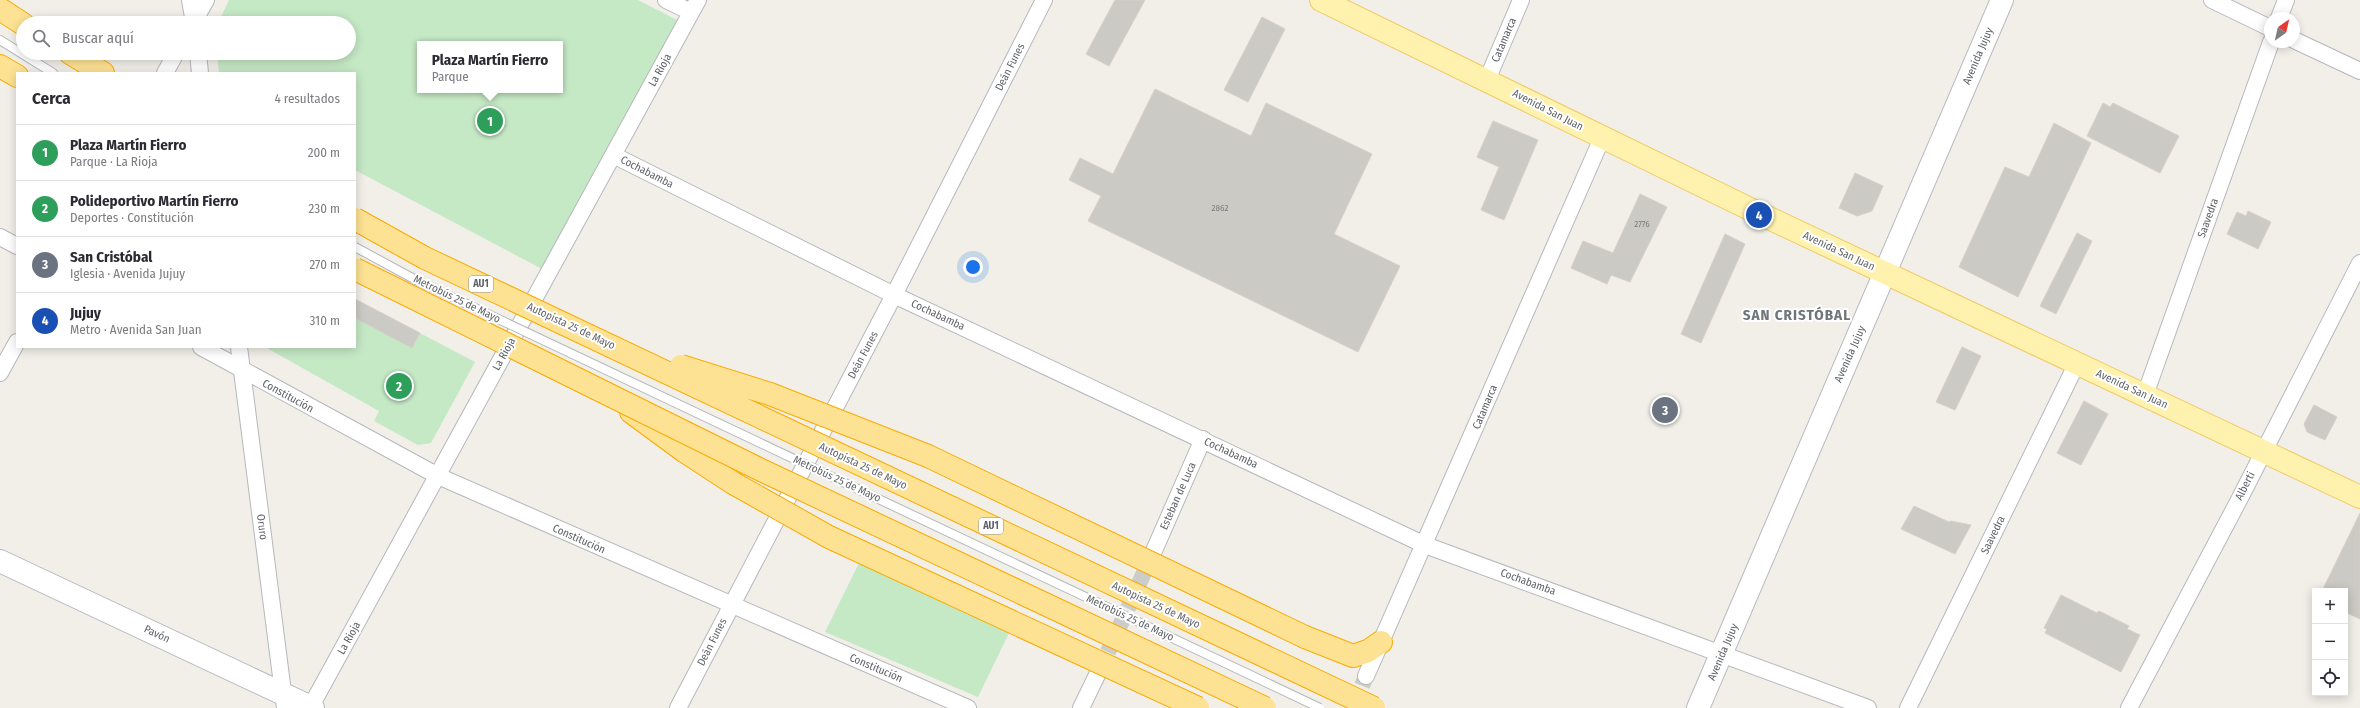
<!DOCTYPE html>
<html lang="es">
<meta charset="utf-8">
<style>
:root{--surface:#fff;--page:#f2f2f3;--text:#2b2b33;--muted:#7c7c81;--line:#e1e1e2;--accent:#ea4335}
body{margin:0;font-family:"Fira Sans Condensed",sans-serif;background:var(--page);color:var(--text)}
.controls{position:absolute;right:12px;bottom:12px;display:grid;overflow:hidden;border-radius:0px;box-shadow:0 2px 10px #0003}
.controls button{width:36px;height:36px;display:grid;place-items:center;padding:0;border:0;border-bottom:1px solid var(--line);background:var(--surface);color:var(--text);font:20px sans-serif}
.compass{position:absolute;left:2264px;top:12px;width:36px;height:36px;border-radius:50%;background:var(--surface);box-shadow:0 2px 10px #0003;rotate:34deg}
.you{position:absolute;left:973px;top:267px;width:14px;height:14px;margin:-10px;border:3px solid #fff;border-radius:50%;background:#1a73e8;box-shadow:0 0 0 6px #1a73e833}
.badge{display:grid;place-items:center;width:26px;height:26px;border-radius:50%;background:var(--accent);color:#fff;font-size:13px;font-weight:700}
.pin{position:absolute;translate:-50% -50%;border:2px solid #fff;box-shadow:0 1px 4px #0006}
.popup{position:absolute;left:417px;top:41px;width:146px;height:52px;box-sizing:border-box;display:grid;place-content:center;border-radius:0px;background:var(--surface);filter:drop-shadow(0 1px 3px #0005);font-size:13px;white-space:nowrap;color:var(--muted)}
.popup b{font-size:15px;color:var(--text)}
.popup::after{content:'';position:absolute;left:50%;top:100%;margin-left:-8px;border:8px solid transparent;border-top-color:var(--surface)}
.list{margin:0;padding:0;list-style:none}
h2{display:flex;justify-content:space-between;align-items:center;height:52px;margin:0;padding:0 16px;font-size:17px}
h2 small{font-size:13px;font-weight:400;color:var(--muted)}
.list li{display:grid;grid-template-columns:26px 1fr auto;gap:12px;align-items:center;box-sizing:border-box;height:56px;padding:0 16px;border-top:1px solid var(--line)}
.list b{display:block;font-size:15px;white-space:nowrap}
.list p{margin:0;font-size:13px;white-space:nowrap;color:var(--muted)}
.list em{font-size:13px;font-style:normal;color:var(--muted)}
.icon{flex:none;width:22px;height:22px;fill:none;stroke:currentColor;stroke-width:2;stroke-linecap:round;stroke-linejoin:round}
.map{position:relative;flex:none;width:2360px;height:708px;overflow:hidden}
.search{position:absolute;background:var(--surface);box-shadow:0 2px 10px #0003;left:16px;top:16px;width:340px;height:44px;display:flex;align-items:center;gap:10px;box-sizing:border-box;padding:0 14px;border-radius:22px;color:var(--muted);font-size:15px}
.panel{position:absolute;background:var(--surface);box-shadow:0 2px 10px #0003;left:16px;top:72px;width:340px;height:276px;border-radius:0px}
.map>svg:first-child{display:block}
.green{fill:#c5e8c5;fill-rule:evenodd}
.building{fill:#cccac5;stroke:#d6d1c6}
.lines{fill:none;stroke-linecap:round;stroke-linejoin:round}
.street-tunnel{stroke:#ccccc8;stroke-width:16;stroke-dasharray:16 8;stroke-linecap:butt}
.lane-casing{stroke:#b5b8bc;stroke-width:10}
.street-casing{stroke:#b5b8bc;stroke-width:18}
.secondary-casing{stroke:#b6babf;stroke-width:24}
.primary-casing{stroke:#f2c960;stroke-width:24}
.highway-casing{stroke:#f9ab00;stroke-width:24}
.lane{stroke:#fff;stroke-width:8}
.street{stroke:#fff;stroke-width:16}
.secondary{stroke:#fff;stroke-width:22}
.primary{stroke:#fff2af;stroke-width:22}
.highway{stroke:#fde293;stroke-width:22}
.lane-bridge-casing{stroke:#b5b8bc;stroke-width:10;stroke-linecap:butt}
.highway-bridge-casing{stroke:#f9ab00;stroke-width:24;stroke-linecap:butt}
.lane-bridge{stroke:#fff;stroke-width:8}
.highway-bridge{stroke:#fde293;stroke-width:22}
.labels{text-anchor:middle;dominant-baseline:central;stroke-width:4;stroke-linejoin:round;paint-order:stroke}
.number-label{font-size:9px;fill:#7a7d7f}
.shield{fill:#fff;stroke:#8f9295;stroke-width:1}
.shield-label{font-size:10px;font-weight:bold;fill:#5f6368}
.street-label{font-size:11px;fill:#5f6368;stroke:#fff}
.district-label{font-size:15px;font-weight:bold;letter-spacing:1px;fill:#70757a;stroke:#fff}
</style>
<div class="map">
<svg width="2360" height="708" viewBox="0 0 2360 708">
<rect width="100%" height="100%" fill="#f1efe8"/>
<path class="green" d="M229,0H638L679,21L542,269L355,170V73H219L217,53H349V23H218ZM420,44H560V90H420Z
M355,299L475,362L431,443L418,445L374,421L379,411L265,347H355Z
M861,559L1009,633L978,697L825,632Z"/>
<path class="building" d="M1115,0H1145L1109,66L1086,54Z
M1262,17L1285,29L1248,102L1224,90Z
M1155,89L1251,136L1266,103L1372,154L1334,234L1400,266L1358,352L1088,221L1101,196L1069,180L1080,158L1113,174Z
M2103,103L2110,107L2113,103L2179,136L2160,173L2087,136Z
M1493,121L1538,140L1504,220L1481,210L1499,167L1477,157Z
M2054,123L2091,143L2018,297L1959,267L2005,167L2029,177Z
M1855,173L1883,186L1872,211L1857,216L1839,208Z
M1640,194L1667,207L1630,282L1611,275L1607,284L1571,268L1583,241L1613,253Z
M2248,211L2271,222L2258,249L2227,234L2237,212L2246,216Z
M2077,233L2092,241L2056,314L2040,306Z
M1725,234L1745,244L1701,343L1681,334Z
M355,299L420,333L412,348L355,318Z
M1962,347L1981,356L1955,410L1936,402Z
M2084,401L2108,414L2081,465L2057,453Z
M2314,405L2337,417L2325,440L2307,432L2304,424Z
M1914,506L1949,522L1951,521L1971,525L1955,554L1901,529Z
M2360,513V619L2345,612V591H2322Z
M2061,595L2097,613L2099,611L2129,626L2127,629L2140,635L2121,672L2045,633L2047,629L2044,628Z"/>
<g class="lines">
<path class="street-tunnel" d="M1098,674L1153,553
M1353,708L1366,676"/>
<g class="lane-casing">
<path id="lane" d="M0,40L53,73"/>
</g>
<g class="street-casing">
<path id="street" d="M190,0L194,23
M666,0L691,12
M2212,0L2270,28
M2279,18L2286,0
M193,23L206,0
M2294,40L2360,71
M198,53L200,73
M165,73L176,53
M1487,80L1521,0
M613,155L894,295L1425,545L1868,708
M0,237L17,246
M201,347L438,476L968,708
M239,347L285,708
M0,373L17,342
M2145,395L2271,42
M1153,553L1203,439
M1366,676L1602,138
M310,708L698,0
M678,708L894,295L1044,0
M1081,708L1097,675
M1908,708L2077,363
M2129,708L2240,498L2360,263"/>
</g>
<g class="secondary-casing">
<path id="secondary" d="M0,561L313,708
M1698,708L2002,0"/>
</g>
<g class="primary-casing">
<path id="primary" d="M1321,0L1752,210L2360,497"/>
</g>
<g class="highway-casing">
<path id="highway" d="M0,9L23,24
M70,53L103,73
M0,66L17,76
M631,412L684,451L733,483
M1305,637L1353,656L1368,651L1381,642"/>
</g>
<use href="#lane" class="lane"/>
<use href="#street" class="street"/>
<use href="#secondary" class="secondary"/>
<use href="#primary" class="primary"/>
<use href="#highway" class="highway"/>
<g class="lane-bridge-casing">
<path id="lane-bridge" d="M355,247L416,280L1320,708"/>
</g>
<g class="highway-bridge-casing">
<path id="highway-bridge" d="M355,219L425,258L1374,708
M355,269L759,469L1265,708
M681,366L770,394L928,456L1305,637
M733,483L829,537L1198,708"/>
</g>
<use href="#lane-bridge" class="lane-bridge"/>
<use href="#highway-bridge" class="highway-bridge"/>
</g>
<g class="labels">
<g class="number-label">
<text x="1220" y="208">2862</text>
<text x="1642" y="224">2776</text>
</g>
<g class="shield">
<rect x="469" y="276" width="24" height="16" rx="3"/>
<rect x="979" y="518" width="24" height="16" rx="3"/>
</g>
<g class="shield-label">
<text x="481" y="284">AU1</text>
<text x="991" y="526">AU1</text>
</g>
<g class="street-label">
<text transform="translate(1504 40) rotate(-67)">Catamarca</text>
<text transform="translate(1978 56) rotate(-67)">Avenida Jujuy</text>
<text transform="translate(1010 67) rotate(-63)">Deán Funes</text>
<text transform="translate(660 70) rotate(-61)">La Rioja</text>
<text transform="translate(1548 110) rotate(27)">Avenida San Juan</text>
<text transform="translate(647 172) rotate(27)">Cochabamba</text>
<text transform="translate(2208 218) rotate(-70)">Saavedra</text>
<text transform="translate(1839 251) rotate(25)">Avenida San Juan</text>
<text transform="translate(457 299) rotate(26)">Metrobús 25 de Mayo</text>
<text transform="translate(938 315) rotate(25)">Cochabamba</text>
<text transform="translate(571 326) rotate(25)">Autopista 25 de Mayo</text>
<text transform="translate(504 354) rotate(-61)">La Rioja</text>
<text transform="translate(1850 354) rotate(-66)">Avenida Jujuy</text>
<text transform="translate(863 355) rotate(-62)">Deán Funes</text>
<text transform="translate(2132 389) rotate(25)">Avenida San Juan</text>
<text transform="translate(288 396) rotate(29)">Constitución</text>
<text transform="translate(1485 407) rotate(-67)">Catamarca</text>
<text transform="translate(1231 453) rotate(25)">Cochabamba</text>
<text transform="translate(863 466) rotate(25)">Autopista 25 de Mayo</text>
<text transform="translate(837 479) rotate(25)">Metrobús 25 de Mayo</text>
<text transform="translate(2245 486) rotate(-63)">Alberti</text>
<text transform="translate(1178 496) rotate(-66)">Esteban de Luca</text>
<text transform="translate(262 527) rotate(83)">Oruro</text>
<text transform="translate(1993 535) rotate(-64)">Saavedra</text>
<text transform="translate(579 539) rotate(24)">Constitución</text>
<text transform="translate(1528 582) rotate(20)">Cochabamba</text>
<text transform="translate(1156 605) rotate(25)">Autopista 25 de Mayo</text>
<text transform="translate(1130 618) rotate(25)">Metrobús 25 de Mayo</text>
<text transform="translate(157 634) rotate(25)">Pavón</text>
<text transform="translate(349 638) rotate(-61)">La Rioja</text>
<text transform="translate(712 642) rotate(-63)">Deán Funes</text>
<text transform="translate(1723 652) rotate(-67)">Avenida Jujuy</text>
<text transform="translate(876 668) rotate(23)">Constitución</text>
</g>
<g class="district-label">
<text x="1797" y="315">SAN CRISTÓBAL</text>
</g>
</g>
</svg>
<div class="controls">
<button>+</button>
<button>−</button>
<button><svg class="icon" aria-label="locate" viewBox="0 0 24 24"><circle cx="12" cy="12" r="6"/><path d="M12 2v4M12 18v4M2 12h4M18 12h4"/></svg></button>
</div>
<svg class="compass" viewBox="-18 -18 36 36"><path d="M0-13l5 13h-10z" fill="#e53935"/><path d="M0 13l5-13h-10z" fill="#7c7c81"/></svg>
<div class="you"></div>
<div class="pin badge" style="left:490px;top:121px;background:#2e9e5b">1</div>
<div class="popup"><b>Plaza Martín Fierro</b>Parque</div>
<div class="pin badge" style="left:399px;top:386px;background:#2e9e5b">2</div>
<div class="pin badge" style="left:1665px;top:410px;background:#6b7280">3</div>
<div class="pin badge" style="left:1759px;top:215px;background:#1a4fb4">4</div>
<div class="search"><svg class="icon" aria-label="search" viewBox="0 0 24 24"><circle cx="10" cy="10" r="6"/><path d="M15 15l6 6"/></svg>Buscar aquí</div>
<section class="panel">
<h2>Cerca<small>4 resultados</small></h2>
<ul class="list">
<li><span class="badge" style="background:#2e9e5b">1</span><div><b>Plaza Martín Fierro</b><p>Parque · La Rioja</p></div><em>200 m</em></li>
<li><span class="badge" style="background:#2e9e5b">2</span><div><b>Polideportivo Martín Fierro</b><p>Deportes · Constitución</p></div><em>230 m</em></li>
<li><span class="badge" style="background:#6b7280">3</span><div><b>San Cristóbal</b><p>Iglesia · Avenida Jujuy</p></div><em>270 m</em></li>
<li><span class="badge" style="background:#1a4fb4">4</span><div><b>Jujuy</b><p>Metro · Avenida San Juan</p></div><em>310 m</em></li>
</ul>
</section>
</div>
